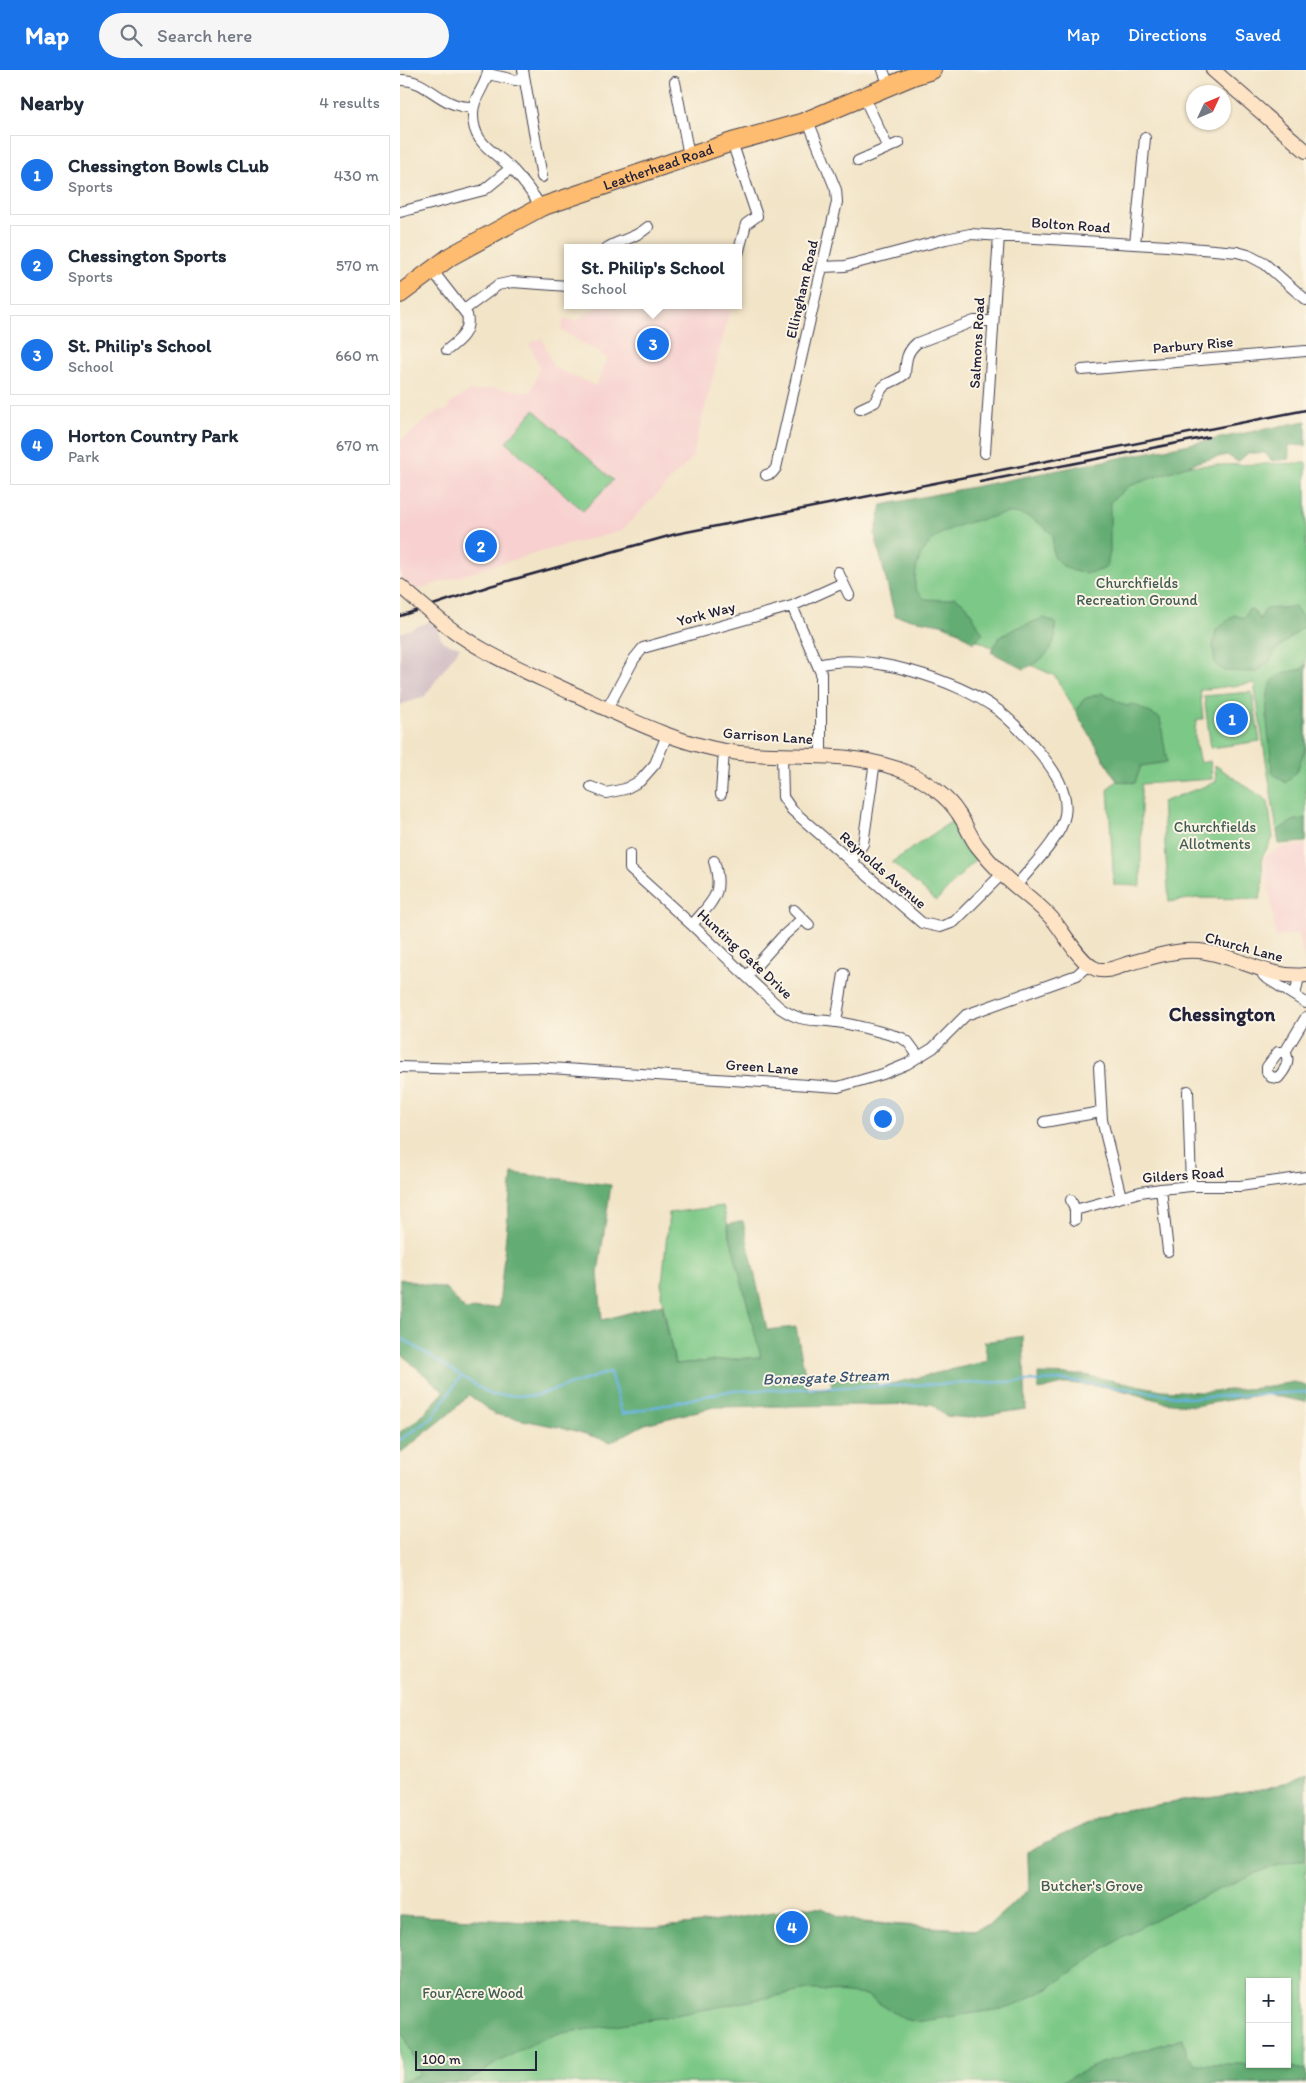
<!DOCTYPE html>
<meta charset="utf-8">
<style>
:root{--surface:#fff;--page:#f6f6f7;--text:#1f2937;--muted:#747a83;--line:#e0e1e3;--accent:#1a73e8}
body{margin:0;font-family:Itim,sans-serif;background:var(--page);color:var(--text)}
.controls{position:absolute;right:15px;bottom:15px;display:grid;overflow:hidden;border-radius:0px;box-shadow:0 1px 4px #0004}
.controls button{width:45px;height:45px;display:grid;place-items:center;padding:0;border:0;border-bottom:1px solid var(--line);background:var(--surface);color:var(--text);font:25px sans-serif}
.compass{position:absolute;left:786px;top:15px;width:45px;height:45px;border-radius:50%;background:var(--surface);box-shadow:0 1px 4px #0004;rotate:46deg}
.scale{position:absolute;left:15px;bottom:12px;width:122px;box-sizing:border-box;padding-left:5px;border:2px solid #22223b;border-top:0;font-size:14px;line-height:18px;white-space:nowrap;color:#22223b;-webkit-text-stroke:4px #fcf5e5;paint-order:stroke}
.you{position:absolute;left:482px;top:1048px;width:18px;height:18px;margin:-12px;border:4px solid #fff;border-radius:50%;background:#1a73e8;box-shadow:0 0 0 8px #1a73e833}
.badge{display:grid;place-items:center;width:32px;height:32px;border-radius:50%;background:var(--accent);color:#fff;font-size:16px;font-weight:700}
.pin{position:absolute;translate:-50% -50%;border:2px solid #fff;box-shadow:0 1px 5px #0006}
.popup{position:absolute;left:164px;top:174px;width:178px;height:65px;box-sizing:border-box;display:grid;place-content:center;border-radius:0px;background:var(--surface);filter:drop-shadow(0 1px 4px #0005);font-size:16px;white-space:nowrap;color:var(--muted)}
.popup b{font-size:19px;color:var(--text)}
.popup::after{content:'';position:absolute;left:50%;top:100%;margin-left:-10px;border:10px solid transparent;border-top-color:var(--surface)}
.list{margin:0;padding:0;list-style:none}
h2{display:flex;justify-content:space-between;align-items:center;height:65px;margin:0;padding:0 20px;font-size:21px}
h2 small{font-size:16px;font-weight:400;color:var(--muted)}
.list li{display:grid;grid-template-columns:32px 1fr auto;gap:15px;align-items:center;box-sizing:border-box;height:80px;margin:0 10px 10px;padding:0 10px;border:1px solid var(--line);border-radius:0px}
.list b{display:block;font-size:19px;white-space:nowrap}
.list p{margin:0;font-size:16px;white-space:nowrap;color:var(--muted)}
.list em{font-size:16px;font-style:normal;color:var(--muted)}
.icon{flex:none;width:28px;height:28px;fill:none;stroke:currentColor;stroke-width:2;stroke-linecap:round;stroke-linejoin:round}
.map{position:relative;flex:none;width:906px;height:2013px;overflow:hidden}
header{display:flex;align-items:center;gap:30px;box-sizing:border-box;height:70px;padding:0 25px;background:var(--accent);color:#fff}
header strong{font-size:24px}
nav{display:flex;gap:28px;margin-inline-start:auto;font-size:18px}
.search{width:350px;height:45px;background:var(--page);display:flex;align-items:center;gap:12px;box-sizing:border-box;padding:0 18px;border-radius:28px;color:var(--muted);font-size:19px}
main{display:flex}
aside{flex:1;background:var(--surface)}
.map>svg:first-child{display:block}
.built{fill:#f7d0cf}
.industrial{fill:#d2bec5}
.green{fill:#7bc886;stroke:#4e7560;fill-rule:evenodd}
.forest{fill:#64ac73;stroke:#436757}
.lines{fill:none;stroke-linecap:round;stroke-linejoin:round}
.stream{stroke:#65b2de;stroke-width:2.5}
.street-casing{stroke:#413f50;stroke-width:12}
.secondary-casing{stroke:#413f50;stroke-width:16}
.highway-casing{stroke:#413f50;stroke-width:20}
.street{stroke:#fff;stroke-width:10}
.secondary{stroke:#fee4c5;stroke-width:14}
.highway{stroke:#fdbc6f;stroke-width:18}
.rail{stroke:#22223b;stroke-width:2.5}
.secondary-bridge-casing{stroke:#413f50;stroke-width:16;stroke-linecap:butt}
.secondary-bridge{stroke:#fee4c5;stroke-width:14}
.labels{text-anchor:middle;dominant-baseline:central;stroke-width:4;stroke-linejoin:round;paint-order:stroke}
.street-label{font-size:15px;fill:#22223b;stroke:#fcf5e5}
.park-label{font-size:15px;fill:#415c55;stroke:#fcf5e5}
.water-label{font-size:16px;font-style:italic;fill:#395474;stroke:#fcf5e5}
.district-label{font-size:20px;font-weight:bold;fill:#22223b;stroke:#fcf5e5}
</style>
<header>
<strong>Map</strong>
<div class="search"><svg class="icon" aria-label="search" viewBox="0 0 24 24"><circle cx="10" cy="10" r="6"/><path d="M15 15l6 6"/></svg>Search here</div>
<nav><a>Map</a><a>Directions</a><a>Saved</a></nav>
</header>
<main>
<aside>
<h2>Nearby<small>4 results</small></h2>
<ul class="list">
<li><span class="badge">1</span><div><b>Chessington Bowls CLub</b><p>Sports</p></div><em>430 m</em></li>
<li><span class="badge">2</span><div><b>Chessington Sports</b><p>Sports</p></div><em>570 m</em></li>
<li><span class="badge">3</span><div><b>St. Philip's School</b><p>School</p></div><em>660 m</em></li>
<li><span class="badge">4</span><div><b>Horton Country Park</b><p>Park</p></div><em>670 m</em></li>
</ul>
</aside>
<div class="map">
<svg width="906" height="2013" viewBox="0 0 906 2013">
<rect width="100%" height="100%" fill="#fcf5e5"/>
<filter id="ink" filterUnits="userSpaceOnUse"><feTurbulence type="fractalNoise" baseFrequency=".02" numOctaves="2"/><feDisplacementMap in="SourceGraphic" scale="10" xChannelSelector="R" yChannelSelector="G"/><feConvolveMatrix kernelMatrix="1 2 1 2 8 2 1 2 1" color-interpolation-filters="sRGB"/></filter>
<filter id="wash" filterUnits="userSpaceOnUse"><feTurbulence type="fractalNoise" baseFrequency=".0096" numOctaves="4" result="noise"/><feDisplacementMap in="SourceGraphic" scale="20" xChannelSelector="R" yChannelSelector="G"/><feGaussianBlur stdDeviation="1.12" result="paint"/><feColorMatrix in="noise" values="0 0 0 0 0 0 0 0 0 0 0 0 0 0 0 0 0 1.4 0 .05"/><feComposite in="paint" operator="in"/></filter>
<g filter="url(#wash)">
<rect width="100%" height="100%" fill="#f2e4c7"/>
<path class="built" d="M198,235H331L292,388L221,461L132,484L15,520L0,506V371L40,340L46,341L51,333L68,322L95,318L131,322L140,296L129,274L142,268L153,297L196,316L208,288L161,260L164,248L176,251Z
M906,775V886L903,887L898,863L876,867L864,787L883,777Z"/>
<path class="industrial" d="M29,552L36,557L43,572L60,577L24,627L0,635V563Z"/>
<path class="green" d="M134,340L213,410L183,441L106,372Z
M906,393V771L879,774L854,613L800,620L803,649H798C791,661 797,680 800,693L810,691L812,709L741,714V816L714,815L708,718L717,711L655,606L539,553L495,546L475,464L636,421L775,396Z
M852,622L860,671L811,678L804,626Z
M815,695L868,731L873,768L862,787L863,812L860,829L797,828L769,832L762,732L816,712Z
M555,749L578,787L536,831L492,792Z
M323,1136L361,1287L275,1294L261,1225L269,1143Z
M906,1702V2013H0V1845L214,1857L253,1858L305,1853L449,1851L575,1860L590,1855L629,1819L628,1781L712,1742L868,1718L884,1713ZM850,1912H887V1994H850Z"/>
<path class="forest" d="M906,351V376L889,375V389L872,391L865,383H848L838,392L827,385L801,391L729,416L710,432V482L707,497C691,507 668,504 656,489C651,483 653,472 653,465C642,454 630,445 614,443C605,442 593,447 584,449C543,457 513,472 515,519L525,529L543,530L555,527L567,536L583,564L573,573L552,556L495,546L475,464L482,435Z
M896,537L906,554L876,580L870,591L857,602L824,601L815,594L813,576L816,560L834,545L844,548L848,540L852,539L860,550L865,539Z
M644,548L655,552C658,577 646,589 624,599L591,582L599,568L614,559Z
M906,594V677L897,701L886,713L872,703C872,681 859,626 874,609C881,602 894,601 903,599Z
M702,623L726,636L733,634L760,648L767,692L741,696L735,713L717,711L676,642L684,629Z
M906,748V772L879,774L877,761L893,751Z
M112,1103L211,1115L198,1203L202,1250L262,1234L275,1294L361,1287L327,1155L343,1151L367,1260L396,1257L408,1321L432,1319L431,1311L475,1302L478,1317L588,1291L584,1272L623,1266L626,1339L569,1348L545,1346L532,1334L314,1337L245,1354L211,1372L172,1360L94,1344L69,1325L49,1344L0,1383V1362L18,1350L44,1322L0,1283V1209L46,1219L65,1240L99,1237Z
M638,1304L684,1305L762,1320L800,1322L858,1318L894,1312L906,1316V1332L865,1324L794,1336L764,1332L714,1318L668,1313L639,1320Z
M906,1702V1789L878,1795L855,1803L769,1842L725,1865L650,1917L616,1935L608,1938L516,1952L504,1949L466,1925L417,1920H408L265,1947L157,1964L138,1971L98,1992L65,2013H0L20,2004L0,1954V1845L214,1857L253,1858L305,1853L404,1837L422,1838L441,1847L464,1853L575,1860L588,1856L629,1819L628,1781L712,1742L868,1718L884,1713Z
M783,1968L787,1985L796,1994H874L906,2000V2013H658L701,1993Z"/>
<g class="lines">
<path class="stream" d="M0,1267L91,1325L134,1326L210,1302L222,1344L329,1321L666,1310L790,1328L906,1322
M0,1370L32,1348L61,1306"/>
</g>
</g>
<g filter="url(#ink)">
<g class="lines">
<g class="street-casing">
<path id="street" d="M88,0C87,16 73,26 73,43C72,75 95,81 113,100C124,112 133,124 141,137
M123,0L142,107
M483,0L489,16
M88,4L115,10L124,8
M0,10C29,9 39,38 73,37
M275,12L289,86
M464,27L488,78
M332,72L357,146L346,154L338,184
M458,91L499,73
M0,142L84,120L111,98
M735,174L745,68
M207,178C221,169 233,170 248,157
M422,197L445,196L546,169L570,164L767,176L837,182L848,185L865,194L906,230
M32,200L67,245C71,261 60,270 47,280
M64,240L98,215L112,212L168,216
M682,300L906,281
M460,339L475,332C486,306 488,318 505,304C506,291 506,282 517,273L574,251H593
M585,383L599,165
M366,405L372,403L376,398L437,132L436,120L408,51
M438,502L449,525
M392,536L421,603V685
M418,595C468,581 557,610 598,640C614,653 627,667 640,683C654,700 669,721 665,745C661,768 631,797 616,816
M207,639L234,589L243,578L392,536L443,513
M382,685L383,727L392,740L522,853L540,857L554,852L602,804
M191,717L206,723L225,719L240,711L255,694L267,665
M321,724L324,681
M230,784V799L292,855L380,938C404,954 411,948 436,952C458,955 481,962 502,968L508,972L519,987
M451,792L463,774L475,691
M394,840L409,855
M292,855C313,830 324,825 314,791
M863,899V905L865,907L906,933
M347,906L381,868L402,849
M895,926L899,906
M436,952L444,904
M878,982H885C891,991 885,1000 878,1008L871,1007L867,1002V997Z
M885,982L906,947
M0,997L65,999L134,997L438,1017L483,1004L507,994L533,978L566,945L677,905L688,895
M699,997L702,1050L721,1127
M788,1021L791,1116
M644,1052L701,1042
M761,1119L768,1181
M671,1130L675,1140
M675,1150V1140L740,1122L761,1119L791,1116H840L906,1107"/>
</g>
<g class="secondary-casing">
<path id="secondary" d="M813,0L906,81
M0,516L15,529
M35,546C75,581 123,600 170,622C222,646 282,677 339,683C397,689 453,679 508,703C526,711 547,726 558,743C566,754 570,767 578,777C585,786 594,796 602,804C618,820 639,833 654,851C664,863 681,894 696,899C707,903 720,896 730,893C753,887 776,879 799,881C835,884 869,910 906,905"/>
</g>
<g class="highway-casing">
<g id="highway">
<path id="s1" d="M0,224L51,186L141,137L332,72L401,53L513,6L532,0"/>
</g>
</g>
<use href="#street" class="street"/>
<use href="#secondary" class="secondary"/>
<use href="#highway" class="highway"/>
<path class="rail" d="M580,412L808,367
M0,546L90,516L276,464L906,340"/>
<g class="secondary-bridge-casing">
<path id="secondary-bridge" d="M15,529L35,546"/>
</g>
<use href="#secondary-bridge" class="secondary-bridge"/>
</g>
</g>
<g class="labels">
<g class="street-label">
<text stroke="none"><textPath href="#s1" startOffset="290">Leatherhead Road</textPath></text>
<text transform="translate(671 155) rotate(4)">Bolton Road</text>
<text transform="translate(402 219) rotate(-77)">Ellingham Road</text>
<text transform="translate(577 273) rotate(-87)">Salmons Road</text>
<text transform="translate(793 275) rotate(-5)">Parbury Rise</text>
<text transform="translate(306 544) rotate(-15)">York Way</text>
<text transform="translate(368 666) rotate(4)">Garrison Lane</text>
<text transform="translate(483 800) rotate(41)">Reynolds Avenue</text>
<text transform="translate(844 877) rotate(15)">Church Lane</text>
<text transform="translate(345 884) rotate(43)">Hunting Gate Drive</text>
<text transform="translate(362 997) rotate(4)">Green Lane</text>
<text transform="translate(783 1105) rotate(-4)">Gilders Road</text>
</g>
<g class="park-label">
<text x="737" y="513">Churchfields<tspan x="737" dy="17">Recreation Ground</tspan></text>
<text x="815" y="757">Churchfields<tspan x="815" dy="17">Allotments</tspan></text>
<text x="692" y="1816">Butcher's Grove</text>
<text x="73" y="1923">Four Acre Wood</text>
</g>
<g class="water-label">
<text transform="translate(426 1307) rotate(-2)">Bonesgate Stream</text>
</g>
<g class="district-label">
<text x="822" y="944">Chessington</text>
</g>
</g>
</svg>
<div class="controls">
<button>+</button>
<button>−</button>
</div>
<svg class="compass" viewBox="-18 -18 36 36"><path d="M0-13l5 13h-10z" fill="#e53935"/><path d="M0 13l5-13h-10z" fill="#747a83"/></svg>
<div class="scale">100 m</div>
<div class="you"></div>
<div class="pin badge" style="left:832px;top:649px">1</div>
<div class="pin badge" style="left:81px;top:476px">2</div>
<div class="pin badge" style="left:253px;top:274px">3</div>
<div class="popup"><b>St. Philip's School</b>School</div>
<div class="pin badge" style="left:392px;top:1857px">4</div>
</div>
</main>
